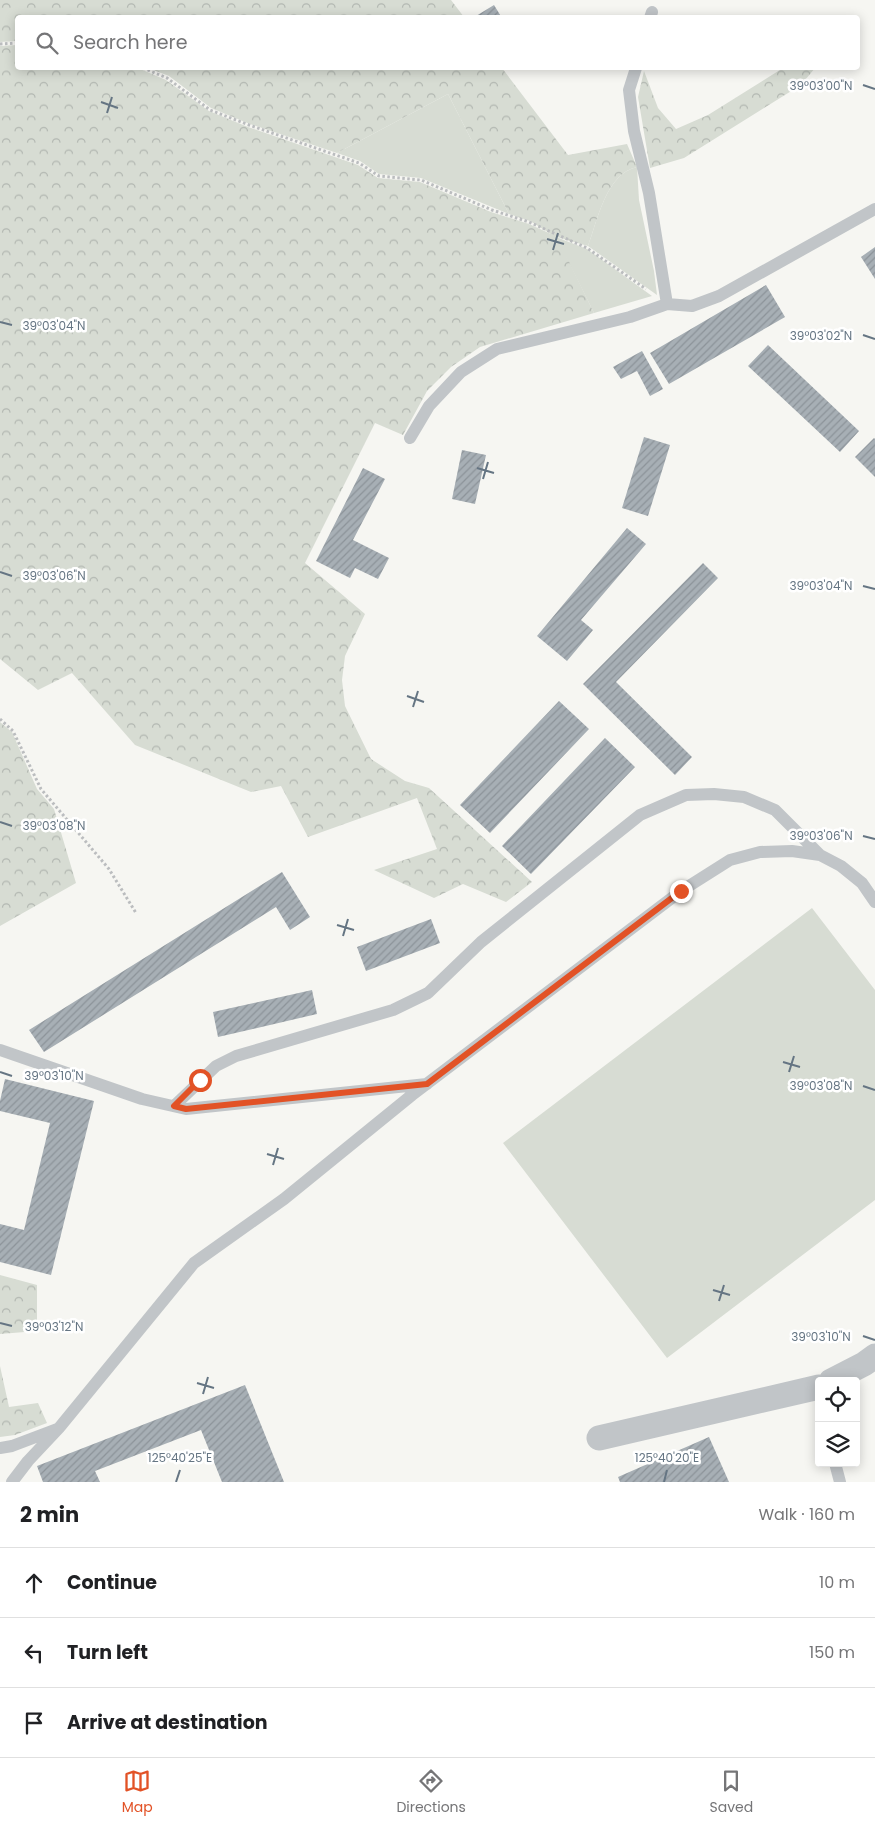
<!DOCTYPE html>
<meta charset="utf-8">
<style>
:root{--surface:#fff;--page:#f6f6f6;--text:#202124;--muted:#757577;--line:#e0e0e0;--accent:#e25226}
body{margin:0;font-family:Poppins,sans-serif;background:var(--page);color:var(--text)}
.controls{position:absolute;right:15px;bottom:15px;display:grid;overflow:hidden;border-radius:5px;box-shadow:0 2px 12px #0003}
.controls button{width:45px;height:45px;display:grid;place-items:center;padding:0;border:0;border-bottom:1px solid var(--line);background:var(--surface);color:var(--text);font:25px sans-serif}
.stop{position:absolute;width:15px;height:15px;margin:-11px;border:4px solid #e25226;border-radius:50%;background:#fff}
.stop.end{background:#e25226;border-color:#fff;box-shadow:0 1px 5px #0008}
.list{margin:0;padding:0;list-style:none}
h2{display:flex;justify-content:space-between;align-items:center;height:65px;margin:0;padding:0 20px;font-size:21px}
h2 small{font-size:16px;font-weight:400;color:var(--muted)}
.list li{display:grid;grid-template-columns:32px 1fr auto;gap:15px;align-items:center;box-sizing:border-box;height:70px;padding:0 20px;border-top:1px solid var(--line)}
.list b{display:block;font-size:19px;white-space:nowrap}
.list em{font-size:16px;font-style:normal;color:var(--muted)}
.icon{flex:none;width:28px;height:28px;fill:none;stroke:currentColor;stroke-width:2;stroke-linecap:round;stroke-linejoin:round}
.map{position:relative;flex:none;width:875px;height:1482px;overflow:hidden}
.search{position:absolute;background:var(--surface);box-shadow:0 2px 12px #0003;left:15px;right:15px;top:15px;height:55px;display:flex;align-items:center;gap:12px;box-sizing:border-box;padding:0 18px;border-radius:5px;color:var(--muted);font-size:19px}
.sheet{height:275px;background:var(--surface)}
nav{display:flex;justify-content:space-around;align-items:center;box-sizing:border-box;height:70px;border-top:1px solid var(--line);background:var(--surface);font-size:14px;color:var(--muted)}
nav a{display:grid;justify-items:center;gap:2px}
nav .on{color:var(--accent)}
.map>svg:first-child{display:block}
.green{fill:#d7dcd3}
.forest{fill:url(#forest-crowns)}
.building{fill:url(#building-hatch)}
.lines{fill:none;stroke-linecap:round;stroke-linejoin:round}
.path{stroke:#bbbdbf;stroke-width:3;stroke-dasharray:2.5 2.5;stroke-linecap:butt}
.lane{stroke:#c1c5c8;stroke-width:12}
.street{stroke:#c1c5c8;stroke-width:25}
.route{stroke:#e25226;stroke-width:6}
.ticks{fill:none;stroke:#657583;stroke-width:2}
.ticks-label{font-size:12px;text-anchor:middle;fill:#657583;stroke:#fff;stroke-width:5;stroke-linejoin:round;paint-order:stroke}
</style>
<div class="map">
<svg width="875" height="1482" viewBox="0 0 875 1482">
<defs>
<pattern id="forest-crowns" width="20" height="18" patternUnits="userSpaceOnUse" patternTransform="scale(1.25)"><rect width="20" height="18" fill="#d7dcd3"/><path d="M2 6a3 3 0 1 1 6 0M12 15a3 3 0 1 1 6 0" fill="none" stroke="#b2b7b1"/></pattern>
<pattern id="building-hatch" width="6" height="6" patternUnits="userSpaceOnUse" patternTransform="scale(1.25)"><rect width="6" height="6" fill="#a7afb5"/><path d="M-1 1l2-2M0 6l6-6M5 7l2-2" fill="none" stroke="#8c9399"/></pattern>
</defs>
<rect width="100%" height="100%" fill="#f6f6f2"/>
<path class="green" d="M448,94L509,214L421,178L379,174L360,161L337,153Z
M637,167L639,200L654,271L657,295L588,246C598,219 606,174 637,167Z
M556,237L587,249L652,296L594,313Z
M812,908L875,990V1200L667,1358L503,1143Z"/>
<path class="forest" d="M0,0H451L464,17L18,18L17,41L0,42Z
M17,45L18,68H138L166,80L209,111L248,127L358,165L378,178L420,182L491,212L529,224L551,234L530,221L509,214L448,94L337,153L250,124L211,108L169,76L148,68H502L568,155L627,144L637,167C606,174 598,219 588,246L557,237L594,313L480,347L451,367L427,391L403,435L375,423L305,563L365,614L345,656L342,680L345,706L371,759L405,781L429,788L532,882L506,902L463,884L434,898L374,870L437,849L417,798L308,837L281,786L251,792L135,745L72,673L38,690L0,659V46Z
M783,68H815L801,85L684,158L650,168L638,97L644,71L658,108L676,129L708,115Z
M0,722L12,732L37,789L54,809L76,883L0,926Z
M0,1275L37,1285V1331L0,1334Z
M0,1366L9,1407L38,1403L47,1423L15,1435L0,1437Z"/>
<path class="building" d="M494,5L502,18H477L476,16Z
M875,247V279L861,257Z
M766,285L785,317L669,384L650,353Z
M768,345L859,431L840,452L748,366Z
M642,351L663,389L650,396L637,371L621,379L613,367Z
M644,437L670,445L648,516L622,508Z
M874,438L875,439V477L855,457Z
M462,450L486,455L475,504L452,499Z
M363,468L385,479L353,540L389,558L378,579L355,568L350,578L316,561Z
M627,528L646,544L581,620L593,630L567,661L537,636Z
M703,563L718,578L616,682L692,757L675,775L583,684Z
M559,701L589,729L490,833L460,805Z
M605,738L635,767L531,874L502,846Z
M282,872L310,917L290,930L276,907L44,1052L29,1030Z
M431,919L440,943L366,971L357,947Z
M312,990L317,1014L218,1037L213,1012Z
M5,1079L94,1101L51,1275L0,1262V1224L24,1230L50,1123L0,1111V1101Z
M245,1385L284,1482H222L201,1430L95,1471L100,1482H43L37,1466Z
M709,1437L729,1482H620L618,1477Z"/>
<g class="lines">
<path class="path" d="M0,44L18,43
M143,68L167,78L210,110L249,125L359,163L379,176L421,180L492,210L529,222L587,248L646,289
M0,719L13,731L41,789L109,869L136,913"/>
<path class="lane" d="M650,18L652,12
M636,68L629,90L634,131L649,193L667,304
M410,438L429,406L461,372L497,349L630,317L667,304L692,306L719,296L875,209
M0,1050L142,1099L186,1109L427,1084
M174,1106L216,1066L236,1056L393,1010L428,993L481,942L640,815L686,795L714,794L744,797L775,810L820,855
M0,1448L12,1446L57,1429
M835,1463L840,1482
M12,1482L28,1461L59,1428L194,1263L284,1199L412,1095L681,891L730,860L760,852L792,851L820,855L841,866L862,883L875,902"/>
<path class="street" d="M831,1381L864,1364L875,1356
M599,1438L819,1387"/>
</g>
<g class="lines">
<path class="route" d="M200,1080L174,1106L186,1109L427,1084L681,891"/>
</g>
<path class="ticks" d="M863,85L875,89M101,102L118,108M107,113L112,97M547,239L564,244M553,250L558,233M0,322L12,325M863,335L875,339M477,468L494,473M483,479L488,462M0,572L12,576M863,586L875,589M407,696L424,702M413,707L418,691M0,822L12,826M863,836L875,839M337,925L354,930M343,936L348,919M783,1062L800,1067M0,1072L12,1076M789,1072L794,1056M863,1086L875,1090M267,1154L284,1159M273,1165L278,1148M713,1290L730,1295M719,1301L724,1285M0,1323L12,1326M863,1336L875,1340M197,1383L214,1388M203,1394L208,1377M176,1482L180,1470M664,1482L667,1470"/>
<g class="ticks-label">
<text x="821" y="90">39°03'00"N</text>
<text x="54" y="330">39°03'04"N</text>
<text x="821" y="340">39°03'02"N</text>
<text x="54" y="580">39°03'06"N</text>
<text x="821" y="590">39°03'04"N</text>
<text x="54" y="830">39°03'08"N</text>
<text x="821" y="840">39°03'06"N</text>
<text x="54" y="1080">39°03'10"N</text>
<text x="821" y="1090">39°03'08"N</text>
<text x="54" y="1331">39°03'12"N</text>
<text x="821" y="1341">39°03'10"N</text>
<text x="180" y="1462">125°40'25"E</text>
<text x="667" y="1462">125°40'20"E</text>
</g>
</svg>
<div class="controls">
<button><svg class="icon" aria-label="locate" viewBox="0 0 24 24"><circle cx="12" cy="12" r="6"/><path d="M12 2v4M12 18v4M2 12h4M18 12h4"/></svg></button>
<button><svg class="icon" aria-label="layers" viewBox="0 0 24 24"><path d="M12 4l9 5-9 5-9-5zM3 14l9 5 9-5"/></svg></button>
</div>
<div class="stop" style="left:200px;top:1080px"></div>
<div class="stop end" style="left:681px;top:891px"></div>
<div class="search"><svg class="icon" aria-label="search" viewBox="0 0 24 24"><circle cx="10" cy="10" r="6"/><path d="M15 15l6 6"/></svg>Search here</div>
</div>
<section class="sheet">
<h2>2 min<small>Walk · 160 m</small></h2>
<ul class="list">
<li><svg class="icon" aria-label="ahead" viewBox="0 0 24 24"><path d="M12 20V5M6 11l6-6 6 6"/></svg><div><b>Continue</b></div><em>10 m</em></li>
<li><svg class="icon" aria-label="left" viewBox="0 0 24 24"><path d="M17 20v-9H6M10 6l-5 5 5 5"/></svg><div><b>Turn left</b></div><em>150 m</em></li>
<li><svg class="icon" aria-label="arrive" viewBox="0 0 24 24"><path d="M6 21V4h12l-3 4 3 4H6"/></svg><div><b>Arrive at destination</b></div></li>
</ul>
</section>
<nav>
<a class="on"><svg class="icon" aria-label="map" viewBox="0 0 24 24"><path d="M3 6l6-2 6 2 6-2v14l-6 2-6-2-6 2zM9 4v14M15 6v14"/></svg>Map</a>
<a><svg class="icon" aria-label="directions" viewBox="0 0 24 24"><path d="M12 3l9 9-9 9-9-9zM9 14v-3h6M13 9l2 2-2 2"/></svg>Directions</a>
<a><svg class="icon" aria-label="saved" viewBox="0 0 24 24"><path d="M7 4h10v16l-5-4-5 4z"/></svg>Saved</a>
</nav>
